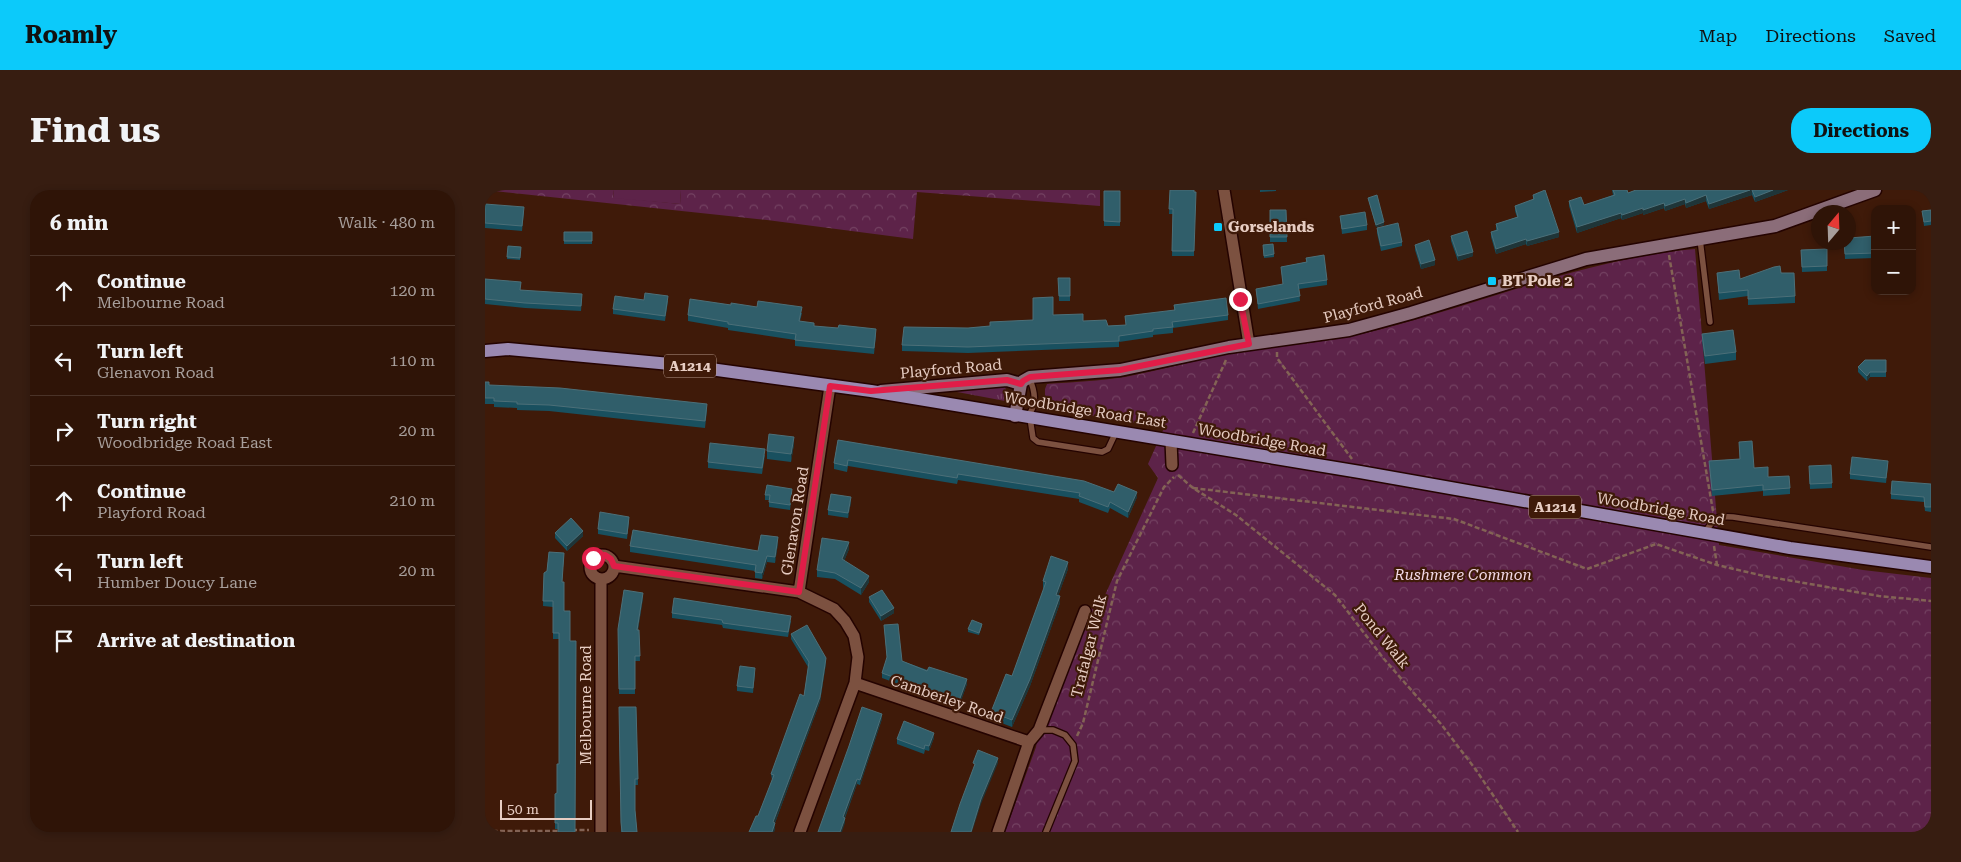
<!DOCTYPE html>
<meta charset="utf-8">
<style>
:root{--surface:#2f1407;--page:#371d11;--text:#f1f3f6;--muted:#a79e9b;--line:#4a3328;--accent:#0ccafa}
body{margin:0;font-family:"Roboto Serif",serif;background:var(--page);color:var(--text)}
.controls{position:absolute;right:15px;top:15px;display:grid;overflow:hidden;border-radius:10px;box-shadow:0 2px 8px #0003}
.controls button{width:45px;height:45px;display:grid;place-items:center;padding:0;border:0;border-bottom:1px solid var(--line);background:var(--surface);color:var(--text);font:25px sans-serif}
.compass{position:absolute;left:1326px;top:15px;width:45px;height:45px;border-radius:50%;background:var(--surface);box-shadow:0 2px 8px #0003;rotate:19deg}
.scale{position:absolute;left:15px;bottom:12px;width:92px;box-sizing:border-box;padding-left:5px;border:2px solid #e7cdc3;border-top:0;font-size:14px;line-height:18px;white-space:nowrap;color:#e7cdc3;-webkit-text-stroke:4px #3f1a09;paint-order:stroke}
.stop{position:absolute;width:15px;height:15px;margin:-11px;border:4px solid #e11d48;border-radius:50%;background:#fff}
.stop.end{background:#e11d48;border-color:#fff;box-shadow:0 1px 5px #0008}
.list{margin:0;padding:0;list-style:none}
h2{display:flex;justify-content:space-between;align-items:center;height:65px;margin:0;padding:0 20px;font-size:21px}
h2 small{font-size:16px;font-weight:400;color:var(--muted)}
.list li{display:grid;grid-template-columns:32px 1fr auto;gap:15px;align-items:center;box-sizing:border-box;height:70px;padding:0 20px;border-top:1px solid var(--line)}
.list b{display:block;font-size:19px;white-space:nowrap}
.list p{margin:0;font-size:16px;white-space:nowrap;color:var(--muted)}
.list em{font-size:16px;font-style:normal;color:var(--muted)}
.icon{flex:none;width:28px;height:28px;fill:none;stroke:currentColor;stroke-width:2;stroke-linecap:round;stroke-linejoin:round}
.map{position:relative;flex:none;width:1446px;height:642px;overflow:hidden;border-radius:20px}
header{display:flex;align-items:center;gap:30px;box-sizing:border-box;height:70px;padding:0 25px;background:var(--accent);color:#111}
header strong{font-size:24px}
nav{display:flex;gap:28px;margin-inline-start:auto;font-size:18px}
.intro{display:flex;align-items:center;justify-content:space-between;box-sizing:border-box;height:120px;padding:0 30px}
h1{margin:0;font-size:35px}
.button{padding:12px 22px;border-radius:20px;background:var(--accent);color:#111;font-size:18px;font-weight:700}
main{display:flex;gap:30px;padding:0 30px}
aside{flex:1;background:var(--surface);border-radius:20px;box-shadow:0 2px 8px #0003}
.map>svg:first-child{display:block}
.grass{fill:url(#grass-tufts)}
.park{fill:url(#park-crowns)}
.garden{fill:#5d2349}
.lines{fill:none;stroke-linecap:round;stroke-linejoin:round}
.lane-casing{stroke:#240300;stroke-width:8}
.street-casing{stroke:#240300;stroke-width:14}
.secondary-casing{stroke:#240300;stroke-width:15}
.primary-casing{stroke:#240300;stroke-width:15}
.path{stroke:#836355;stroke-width:2.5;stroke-dasharray:5 2.5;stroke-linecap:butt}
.lane{stroke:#7c5140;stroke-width:5.5}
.street{stroke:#7c5140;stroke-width:11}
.secondary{stroke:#8b6d79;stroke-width:12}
.primary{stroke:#9a89b1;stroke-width:12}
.wall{fill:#19505f}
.shaded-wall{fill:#1f3538}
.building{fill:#305e6a;stroke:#4c6f78}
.route{stroke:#e11d48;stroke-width:6}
.poi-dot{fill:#0ccafa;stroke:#3f1a09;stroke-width:2}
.labels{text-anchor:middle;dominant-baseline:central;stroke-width:4.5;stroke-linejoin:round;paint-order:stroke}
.shield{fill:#3f1a09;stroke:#b5978b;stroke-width:1}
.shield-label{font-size:14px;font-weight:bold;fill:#e7cdc3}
.poi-label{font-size:15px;font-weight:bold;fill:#e7cdc3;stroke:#3f1a09;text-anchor:start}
.street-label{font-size:15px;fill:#e7cdc3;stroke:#3f1a09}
.park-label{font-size:15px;font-style:italic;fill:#f2d9e7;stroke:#3f1a09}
</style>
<header>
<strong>Roamly</strong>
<nav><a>Map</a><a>Directions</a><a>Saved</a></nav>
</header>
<div class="intro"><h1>Find us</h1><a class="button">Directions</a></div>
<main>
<aside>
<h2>6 min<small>Walk · 480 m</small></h2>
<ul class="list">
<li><svg class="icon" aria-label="ahead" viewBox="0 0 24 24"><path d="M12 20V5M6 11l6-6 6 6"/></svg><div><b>Continue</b><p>Melbourne Road</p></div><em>120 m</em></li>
<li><svg class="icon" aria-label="left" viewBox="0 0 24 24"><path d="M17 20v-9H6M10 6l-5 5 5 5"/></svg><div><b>Turn left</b><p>Glenavon Road</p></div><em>110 m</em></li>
<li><svg class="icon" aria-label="right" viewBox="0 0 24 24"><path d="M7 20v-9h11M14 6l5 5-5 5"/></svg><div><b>Turn right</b><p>Woodbridge Road East</p></div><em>20 m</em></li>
<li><svg class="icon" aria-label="ahead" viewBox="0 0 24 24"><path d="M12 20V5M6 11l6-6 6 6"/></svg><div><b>Continue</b><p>Playford Road</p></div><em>210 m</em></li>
<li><svg class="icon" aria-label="left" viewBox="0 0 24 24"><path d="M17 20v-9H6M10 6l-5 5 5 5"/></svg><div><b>Turn left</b><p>Humber Doucy Lane</p></div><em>20 m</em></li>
<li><svg class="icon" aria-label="arrive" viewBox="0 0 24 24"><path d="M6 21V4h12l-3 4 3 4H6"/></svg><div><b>Arrive at destination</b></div></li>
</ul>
</aside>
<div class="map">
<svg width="1446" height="642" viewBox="0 0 1446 642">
<defs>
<pattern id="grass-tufts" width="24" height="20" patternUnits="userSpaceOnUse" patternTransform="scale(1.25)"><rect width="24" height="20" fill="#5d2349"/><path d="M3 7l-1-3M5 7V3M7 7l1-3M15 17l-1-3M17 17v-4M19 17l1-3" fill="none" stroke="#744262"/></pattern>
<pattern id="park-crowns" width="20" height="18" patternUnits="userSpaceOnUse" patternTransform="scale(1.25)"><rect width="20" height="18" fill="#5d2349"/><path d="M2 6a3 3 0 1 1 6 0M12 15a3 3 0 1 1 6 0" fill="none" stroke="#744262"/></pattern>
</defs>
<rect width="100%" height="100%" fill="#3f1a09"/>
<path class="grass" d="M516,196L520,197L522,202L520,211L467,201Z"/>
<path class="park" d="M0,0H129L128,7L195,14L196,0H615V16L432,2L428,49L282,30Z
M1210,59L1234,355L1378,380L1446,388V642H520L551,557L554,540L600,421L616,414L673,288L663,274L679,238L560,218V199L562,194C588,192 615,191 640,187C676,180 712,170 747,163C796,155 845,153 893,140C999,113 1100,69 1210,59Z"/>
<path class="garden" d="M129,0H196L195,14L128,8Z"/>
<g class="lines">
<g class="lane-casing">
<path id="lane" d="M1215,49L1225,132
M542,227C553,215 550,201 544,187
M545,228L548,248L553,252L617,262L623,259L631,242
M1219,343C1231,328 1229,326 1248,327L1446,357
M554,540H568L580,545L588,555L590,571L561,642"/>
</g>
<g class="street-casing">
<path id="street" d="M739,0L764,154
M686,251L687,275
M105 377a12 12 0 1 1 24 0a12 12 0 1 1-24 0Z
M129,376L314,402L349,419L360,431L369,446L373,467L370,493L315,642
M314,402L345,196
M370,493L544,552
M116,642V389
M513,642L544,552L554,540L600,421"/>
</g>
<g class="secondary-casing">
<path id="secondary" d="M396,201L522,190L536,194
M530,226L536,194L538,191L545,187L635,180L744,157L864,140L926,123L1101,69L1290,36L1390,0"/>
</g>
<g class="primary-casing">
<path id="primary" d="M0,161L23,159L196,175L386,201L875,282L1305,358L1446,377"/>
</g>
<path class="path" d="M1184,65L1228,321
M792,162V168L867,269
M708,243L741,170
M693,285L708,298L751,325L850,405L899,469L956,534L991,580L1033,642
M708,298L969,329L1102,379L1171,354L1232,375L1279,386L1394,406L1446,411
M1229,356L1232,375
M592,546L598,533L632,391L679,297L689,287
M87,640H104
M0,641H77"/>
<use href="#lane" class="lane"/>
<use href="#street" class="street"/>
<use href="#secondary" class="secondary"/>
<use href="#primary" class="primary"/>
</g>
<path class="wall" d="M685,0H709V66H687L688,24H684Z
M775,0H791V1L775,2Z
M1127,0H1142L1143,3L1151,0H1303L1270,12L1267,5L1224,19L1221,11L1201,18L1200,14L1180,21L1179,18L1158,25V23L1137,30L1136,28L1092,43L1084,16V11L1099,15L1128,5Z
M619,1H635V36H619Z
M1048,5L1074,47L1042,56L1041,54L1011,64L1006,47V42L1011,40V34L1032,27L1030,21V16L1048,10Z
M883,8L899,35L891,37Z
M0,14L39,22L37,41L0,38Z
M785,20H801L802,52H785Z
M1446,20V35L1439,36L1437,21Z
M855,26L882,35V40L857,44Z
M892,38L917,52V56L896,61L892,43Z
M79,42H107V54H79Z
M966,46L988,66L973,71L966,51Z
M1390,46V68L1360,69L1359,52Z
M930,55L950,75L936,79L930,60Z
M23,56L36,57L35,70L22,69Z
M778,58L789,64V67L779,68Z
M1342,59V81L1317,82L1316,60Z
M821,68L842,90V95L814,99L815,111L773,119L771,99L798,95L796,77L821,72Z
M1232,83L1255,89L1296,83L1310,106V113L1263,115V106L1234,110Z
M573,88H585V111H574Z
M0,89L36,100L97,109L96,121L40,118L0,114Z
M159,110L183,111L180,131L128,124V119Z
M246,115L317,123L315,131L329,136L391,145L389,164L310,156V150L243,140V138L203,131V125Z
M689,115L743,125V130L688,138V143L668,145V147L634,152V157L483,163L417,161V155L483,138L505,136L548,130L568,125L623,136L641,135L640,126L689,121Z
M1217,144L1251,162V170L1220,174L1217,151Z
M1401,170V187H1385L1382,191L1373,182V177Z
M0,192L4,195L222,220L220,238L64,221L32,220V218L9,217V214H0Z
M353,250L629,302L652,307L643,328L625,318L623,323L594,312V309L473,290L472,294L363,276L362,282L349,279V273Z
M1254,252L1269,278L1283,287L1305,298V304L1278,306V301L1227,306L1224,271L1255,269Z
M309,254L306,272L282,269V261Z
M280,265L277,284L223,278V272Z
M1403,276L1401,293L1365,289V284Z
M1324,281L1347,293V298L1325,299Z
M1446,294V322L1440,321L1439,312L1406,309V304Z
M307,304L305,320L284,317V310H280V305Z
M366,312L363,328L343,325V320Z
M144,332L142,349L113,344V339Z
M70,343L98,346L82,361L70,348Z
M293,353L290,373L282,372L277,389L270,388V381L145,362V356L273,361Z
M364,359L359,371L384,392L376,405L350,389L332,387V380Z
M64,362L79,363L77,392H79V421H85V451H91L90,642H73V639H70V604L72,603V574H74V449H68V417L58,416L59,383L62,381Z
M583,379L573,406L575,413L545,496L527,537L506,529V522L527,486L559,398H558V391Z
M384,407L409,423L396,431L384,412Z
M158,408L153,440H154L155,471H150V504H134L133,439Z
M187,423L306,431L303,447L238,438L237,435L187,428Z
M399,435L417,471L482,494L474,516L397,488V483L402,468Z
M497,436L494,445L483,442V439Z
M306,444L341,473L335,512L290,633V638L289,642H264L273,626L287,590L286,584L319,506L323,477L306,449Z
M270,483L268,503L252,501V496Z
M134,517H151L153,595H150V620L152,642H136Z
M397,529L375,595L372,594L360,628V633L333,642Z
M449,548L444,561L440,560L439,564L412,554V549Z"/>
<path class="shaded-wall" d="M1265,0H1267V5L1224,19V14Z
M1288,0H1303L1270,12V7Z
M1221,5V11L1201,18V13Z
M1200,9V14L1180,21V16Z
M1179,13V18L1158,25V20Z
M1158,18V23L1137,30V25Z
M1136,23V28L1092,43V37Z
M899,32V35L891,37V35Z
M1074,42V47L1042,56V51Z
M1041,49V54L1011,64V59Z
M988,62V66L973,71V66Z
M950,70V75L936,79V74Z
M1385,182V187L1382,191V186Z
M309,247V254L306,272V264Z
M652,302V307L643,328V322Z
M366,307V312L363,328V323Z
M98,341V346L82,361V356Z
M293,347V353L290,373V367Z
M364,352V359L357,376V369Z
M282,366V372L277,389V383Z
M583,372V379L571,412V405Z
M384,386V392L376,405V398Z
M158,403V408L152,445V440Z
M575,406V413L545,496L527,537V530Z
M409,418V423L396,431V426Z
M341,468V473L335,512L288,638V632Z
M482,489V494L474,516V511Z
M397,524V529L375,595V590Z
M449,543V548L444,561V556Z
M513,568V573L496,614L487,642H486L496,609Z
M372,589V594L358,632V627Z
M360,628V633L357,642H355Z
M290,633V638L289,642H287Z"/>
<path class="building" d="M685,0H709V2H711L709,61H687L688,19H684Z
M1060,0L1074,42L1042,51L1041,49L1011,59L1006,42L1013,40L1011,34L1033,27L1030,16L1049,9L1048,5Z
M1128,0H1142L1143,3L1151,0H1265L1224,14L1221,5L1201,13L1200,9L1180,16L1179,13L1158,20V18L1137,25L1136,23L1092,37L1084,11L1096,7L1099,15L1130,5Z
M1267,0H1288L1270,7Z
M619,1H635V32L619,31Z
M892,5L899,32L891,35L883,8Z
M0,14L39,17L37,36L0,33Z
M785,20H801L802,47H785Z
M1446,20V31L1439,32L1437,21Z
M880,22L882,35L857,39L855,26Z
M913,33L917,52L896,56L892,38Z
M982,41L988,62L973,66L966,46Z
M79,42H107V51H79Z
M1390,46V63L1360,64L1359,52H1364V48Z
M944,50L950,70L936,74L930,55Z
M788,54L789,64L779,66L778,55Z
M23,56L36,57L35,68L22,67Z
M1342,59V76L1317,77L1316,60Z
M839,65L842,90L813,94L815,106L773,114L771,99L798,94L796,77L822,72L821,68Z
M1295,76L1296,83H1309L1310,106L1263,109V100L1234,103L1232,83L1254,80L1255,89L1289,77Z
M573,88H585V106H574Z
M0,89L36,92L35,100L97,104L96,116L40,113L0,109Z
M160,103L183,106L180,126L128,119L130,106L159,110Z
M568,107V125L598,124V131L621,130L623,136L641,135L640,126L690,120L689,115L741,108L743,125L687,132L688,137L668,139V141L634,146V151L483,157L417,155L419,137L483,138L505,136V132L548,130V108Z
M205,109L246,115V113L272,117L273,111L317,117L314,131L329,133V136L353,138L354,135L391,139L389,158L310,150L311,144L243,134V132L203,125Z
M1248,140L1251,162L1220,166L1217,144Z
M1380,170H1401V182H1385L1382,186L1373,177Z
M0,192H4V195L75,198L222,214L220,231L64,215L32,214V212L9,211V208H0Z
M284,244L309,247L306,264L282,261Z
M353,250L599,291L629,302L633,294L652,302L643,322L625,312L623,317L594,306L595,303L473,284L472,288L363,270L362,276L349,273Z
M1267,251L1269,278L1283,277V287L1304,286L1305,298L1278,300V295L1227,300L1224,271L1255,269L1254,252Z
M225,253L280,259L277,278L223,272Z
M1367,267L1403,271L1401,288L1365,284Z
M1346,275L1347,293L1325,294L1324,276Z
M1407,291L1446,294V317H1440L1439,307L1406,304Z
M282,295L307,299L305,315L284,312L285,305H280Z
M346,304L366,307L363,323L343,320Z
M115,322L144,327L142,344L113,339Z
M86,328L98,341L82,356L70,343Z
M148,340L273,361L276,345L293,347L290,367L282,366L277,383L270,382L271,375L145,356Z
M337,348L364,352L357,369L384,386L376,398L350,383L332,380Z
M64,362L79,363L77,392H79V421H85V451H91L90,642H73V633H70V604L72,603V574H74V443H68V411H58L59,383L62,381Z
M566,366L583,372L571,405L575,406L545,489L527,530L506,522L521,484L527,486L561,392L558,391Z
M139,400L158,403L152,440H154L155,466H150V499H134L133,439Z
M397,400L409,418L396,426L384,407Z
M189,408L306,426L303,442L238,433L237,430L187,423Z
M487,430L497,434L494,443L483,439Z
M413,434L417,471L442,481L444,477L482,489L474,511L397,483L402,467L399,435Z
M322,435L341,468L335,507L288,632L290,633L287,642H264L271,626H273L289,585L286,584L315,504L319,506L324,472L306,444Z
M255,476L270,478L268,498L252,496Z
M134,517H151L153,589H150V620L152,642H137L136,632Z
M377,517L397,524L375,590L372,589L358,627L360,628L355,642H333L364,556Z
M419,531L449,543L444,556L440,555L439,559L412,549Z
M493,560L513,568L496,609L486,642H466L475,614L490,574L488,573Z"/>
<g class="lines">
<path class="route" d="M108,368L120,365L126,369L129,376L314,402L345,196L386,201L522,190L536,194L538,191L545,187L635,180L764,154L755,109"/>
</g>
<g class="poi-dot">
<rect x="728" y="32" width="10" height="10" rx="2.5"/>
<rect x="1002" y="86" width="10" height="10" rx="2.5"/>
</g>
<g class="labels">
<g class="shield">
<rect x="179" y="164.5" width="52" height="23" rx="4"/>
<rect x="1044" y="305.5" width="52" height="23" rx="4"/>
</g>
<g class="shield-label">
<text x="205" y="176">A1214</text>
<text x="1070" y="317">A1214</text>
</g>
<g class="poi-label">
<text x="743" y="37">Gorselands</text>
<text x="1017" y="91">BT Pole 2</text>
</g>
<g class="street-label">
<text transform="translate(888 115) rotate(-15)">Playford Road</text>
<text transform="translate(466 179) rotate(-5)">Playford Road</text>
<text transform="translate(600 220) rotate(9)">Woodbridge Road East</text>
<text transform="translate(777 250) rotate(10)">Woodbridge Road</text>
<text transform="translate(1176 319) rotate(10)">Woodbridge Road</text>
<text transform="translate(310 331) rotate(-81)">Glenavon Road</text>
<text transform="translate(897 446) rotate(51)">Pond Walk</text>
<text transform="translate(604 456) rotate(-76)">Trafalgar Walk</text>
<text transform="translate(462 509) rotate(19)">Camberley Road</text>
<text transform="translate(101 515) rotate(-90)">Melbourne Road</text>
</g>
<g class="park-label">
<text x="978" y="385">Rushmere Common</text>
</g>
</g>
</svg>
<div class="controls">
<button>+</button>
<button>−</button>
</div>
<svg class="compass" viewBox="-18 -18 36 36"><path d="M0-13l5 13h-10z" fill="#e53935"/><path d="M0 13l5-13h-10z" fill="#a79e9b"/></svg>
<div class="scale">50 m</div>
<div class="stop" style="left:108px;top:368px"></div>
<div class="stop end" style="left:755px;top:109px"></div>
</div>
</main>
